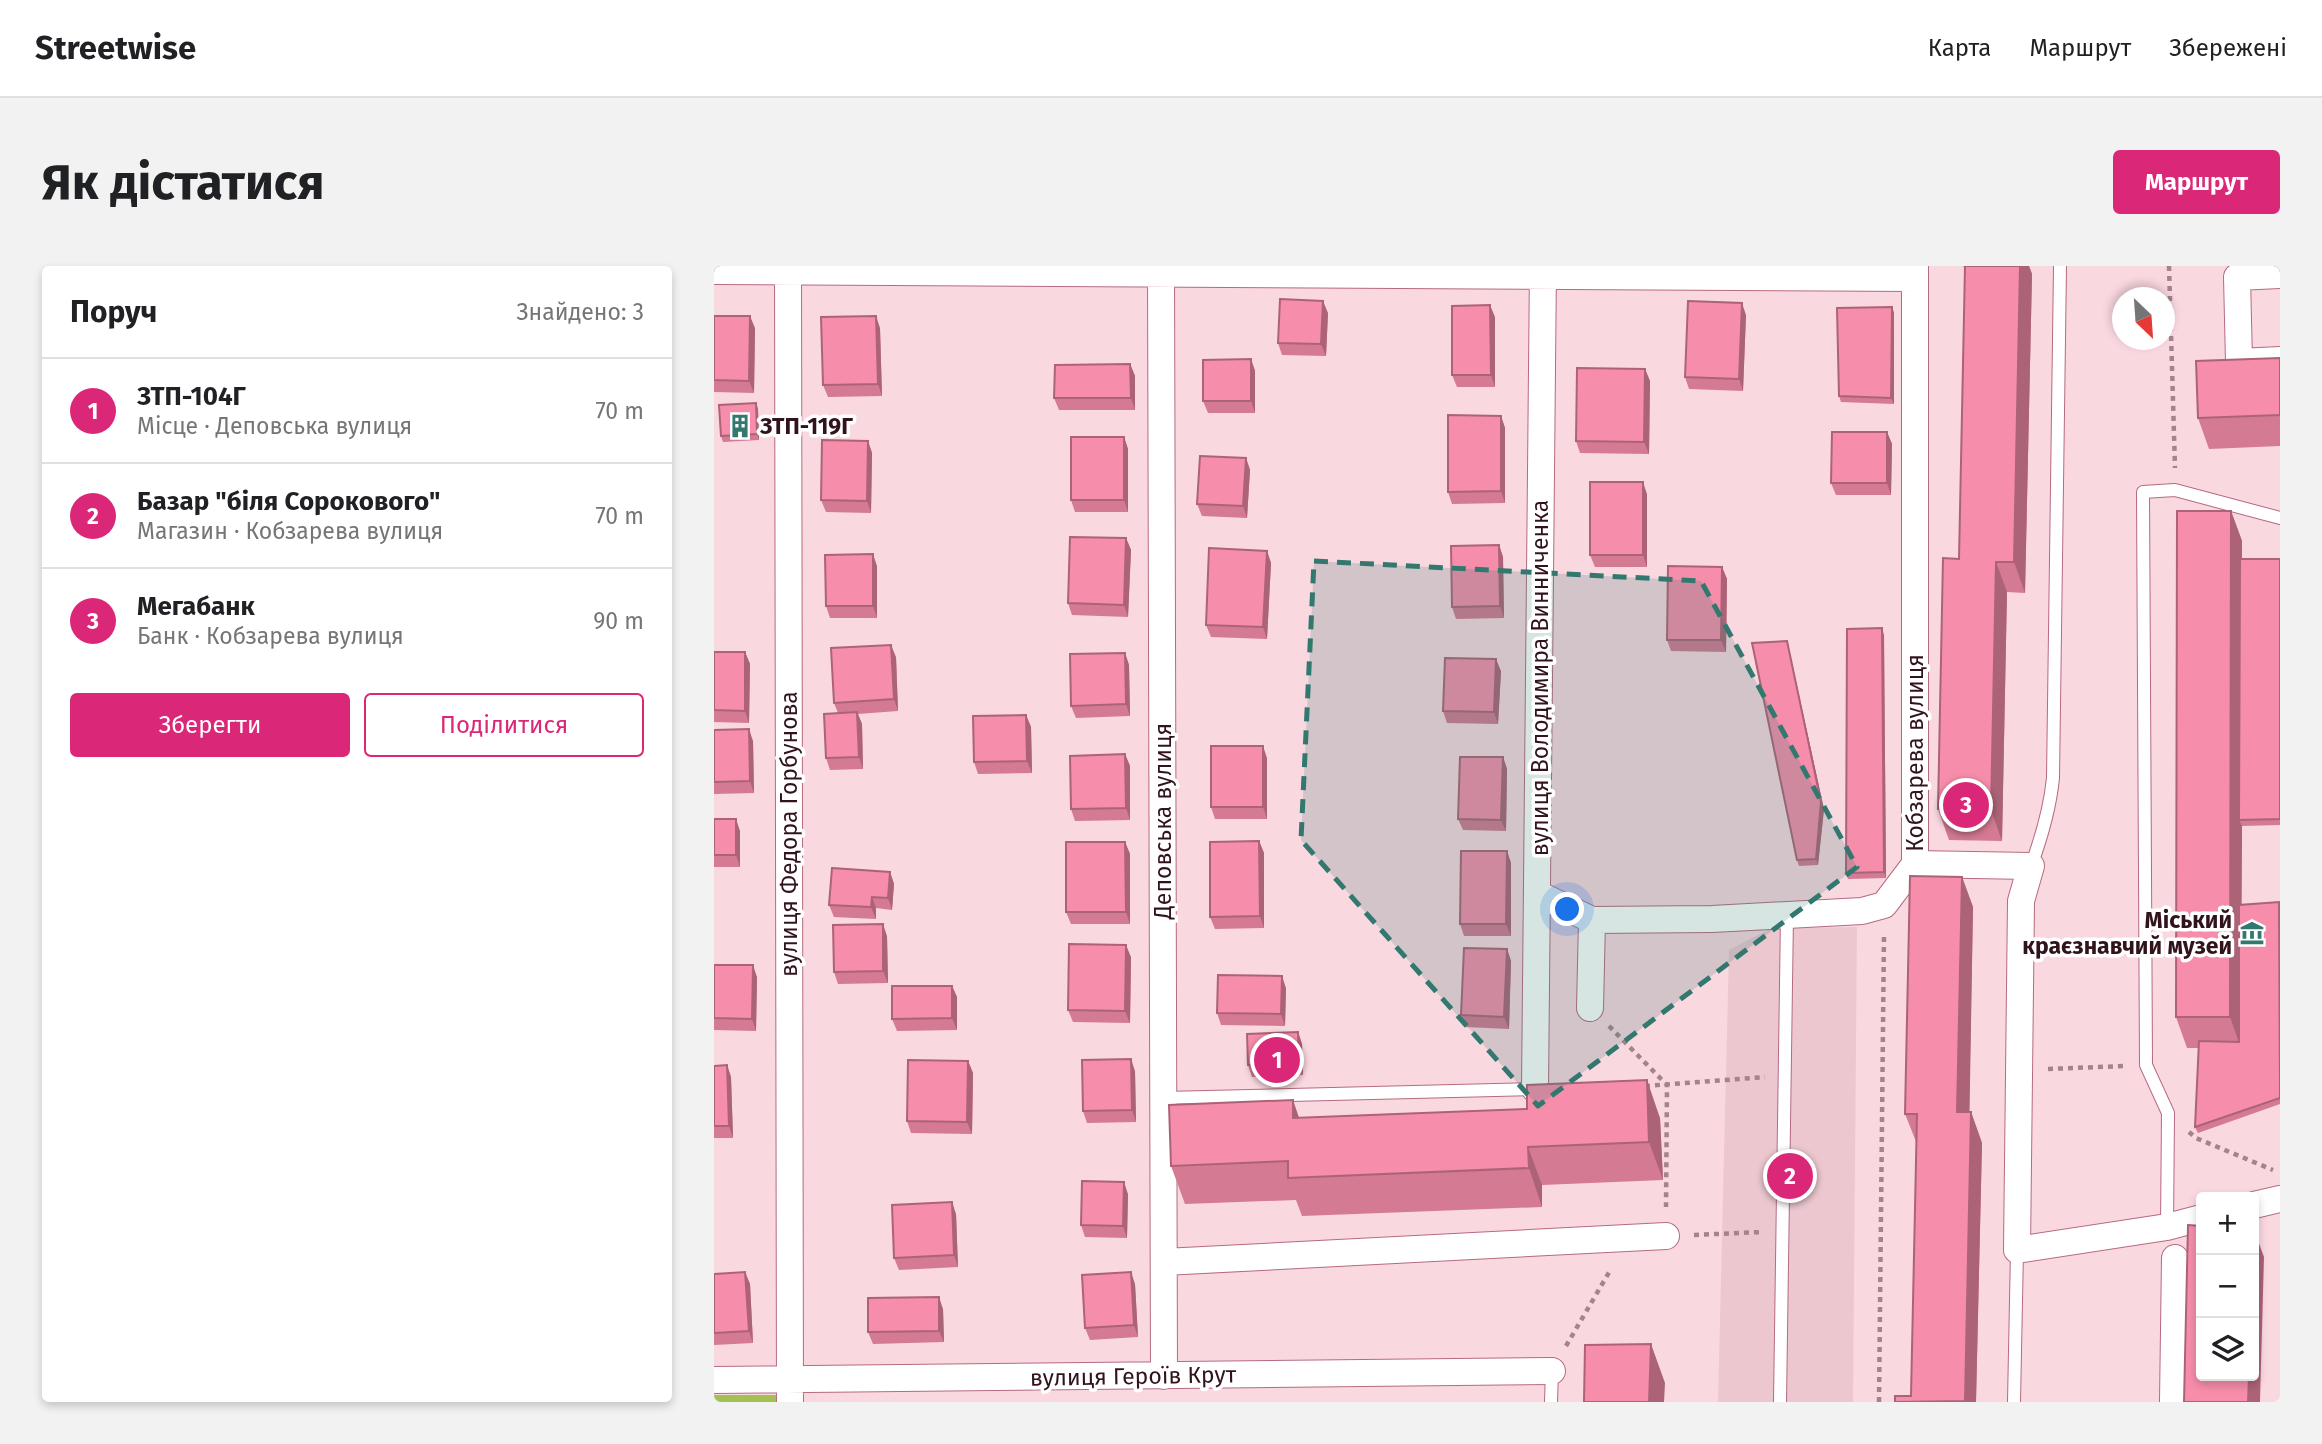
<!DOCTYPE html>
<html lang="uk">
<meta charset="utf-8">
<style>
:root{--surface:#fff;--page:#f2f2f2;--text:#202124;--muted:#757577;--line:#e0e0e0;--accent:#db2777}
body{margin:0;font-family:"Fira Sans",sans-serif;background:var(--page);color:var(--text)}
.controls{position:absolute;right:21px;bottom:21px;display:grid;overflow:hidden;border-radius:7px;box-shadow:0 4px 10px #0003}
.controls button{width:63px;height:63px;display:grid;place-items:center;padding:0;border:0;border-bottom:2px solid var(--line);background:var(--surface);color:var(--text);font:35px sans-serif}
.compass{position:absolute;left:1398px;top:21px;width:63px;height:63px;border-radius:50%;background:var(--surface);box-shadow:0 4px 10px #0003;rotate:155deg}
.you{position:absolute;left:854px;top:644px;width:24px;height:24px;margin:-18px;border:5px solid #fff;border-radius:50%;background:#1a73e8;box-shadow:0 0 0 10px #1a73e833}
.badge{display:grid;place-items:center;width:46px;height:46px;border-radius:50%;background:var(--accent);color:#fff;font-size:23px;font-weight:700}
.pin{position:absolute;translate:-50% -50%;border:4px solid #fff;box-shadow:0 2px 7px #0006}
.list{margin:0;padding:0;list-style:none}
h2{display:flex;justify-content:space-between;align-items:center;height:91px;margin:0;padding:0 28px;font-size:30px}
h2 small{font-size:23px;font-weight:400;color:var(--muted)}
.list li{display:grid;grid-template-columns:46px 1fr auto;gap:21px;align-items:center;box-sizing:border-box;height:105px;padding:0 28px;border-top:2px solid var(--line)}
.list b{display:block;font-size:26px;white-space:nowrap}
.list p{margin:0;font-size:23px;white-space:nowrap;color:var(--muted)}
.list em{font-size:23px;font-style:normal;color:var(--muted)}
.actions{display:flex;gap:14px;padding:21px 28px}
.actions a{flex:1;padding:16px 0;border:2px solid var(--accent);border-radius:7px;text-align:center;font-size:24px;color:var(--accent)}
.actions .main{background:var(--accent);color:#fff}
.icon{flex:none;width:38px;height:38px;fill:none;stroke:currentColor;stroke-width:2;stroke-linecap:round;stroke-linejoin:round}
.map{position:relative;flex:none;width:1566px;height:1136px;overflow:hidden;border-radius:7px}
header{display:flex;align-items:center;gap:42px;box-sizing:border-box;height:98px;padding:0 35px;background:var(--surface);border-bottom:2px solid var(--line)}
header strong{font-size:33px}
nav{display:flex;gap:38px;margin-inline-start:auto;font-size:24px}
.intro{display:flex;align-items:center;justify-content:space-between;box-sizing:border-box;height:168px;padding:0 42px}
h1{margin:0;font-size:49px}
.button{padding:18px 32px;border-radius:7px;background:var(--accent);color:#fff;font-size:24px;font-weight:700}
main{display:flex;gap:42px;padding:0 42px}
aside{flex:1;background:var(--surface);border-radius:7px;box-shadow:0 4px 10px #0003}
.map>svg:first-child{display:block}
.built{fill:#ecc7d0}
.green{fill:#a3c153}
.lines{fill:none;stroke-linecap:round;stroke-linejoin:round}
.lane-casing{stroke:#b56b80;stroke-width:14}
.street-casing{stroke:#b56b80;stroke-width:28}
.path{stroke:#a4838c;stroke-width:4.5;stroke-dasharray:5 5;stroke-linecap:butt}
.lane{stroke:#fff;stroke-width:12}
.street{stroke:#fff;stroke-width:26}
.wall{fill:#d47a93}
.shaded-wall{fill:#ac6378}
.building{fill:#f68eab;stroke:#ac6378;stroke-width:2}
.marked{fill:#32786e;fill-opacity:0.2;stroke:#32786e;stroke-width:5;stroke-dasharray:14 9;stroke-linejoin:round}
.labels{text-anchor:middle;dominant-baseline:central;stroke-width:7;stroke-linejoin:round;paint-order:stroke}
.poi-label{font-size:23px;font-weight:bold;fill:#31131c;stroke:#fff;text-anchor:start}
.street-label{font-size:23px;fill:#31131c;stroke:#fff}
</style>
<header>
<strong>Streetwise</strong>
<nav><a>Карта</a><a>Маршрут</a><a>Збережені</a></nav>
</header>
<div class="intro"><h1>Як дістатися</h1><a class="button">Маршрут</a></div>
<main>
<aside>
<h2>Поруч<small>Знайдено: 3</small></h2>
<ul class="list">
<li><span class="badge">1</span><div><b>ЗТП-104Г</b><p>Місце · Деповська вулиця</p></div><em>70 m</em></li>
<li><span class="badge">2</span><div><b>Базар &quot;біля Сорокового&quot;</b><p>Магазин · Кобзарева вулиця</p></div><em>70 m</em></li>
<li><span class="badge">3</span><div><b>Мегабанк</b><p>Банк · Кобзарева вулиця</p></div><em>90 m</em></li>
</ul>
<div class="actions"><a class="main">Зберегти</a><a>Поділитися</a></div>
</aside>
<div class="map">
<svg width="1566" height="1136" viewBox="0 0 1566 1136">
<rect width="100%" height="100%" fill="#fad8e0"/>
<path class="built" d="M1143,661L1139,1136H1004L1015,684L1058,662Z"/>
<path class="green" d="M0,1129H67V1136H0Z"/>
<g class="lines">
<g class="lane-casing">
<path id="lane" d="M1317,600C1328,570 1336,543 1339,512L1346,0
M449,832L824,823
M1453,961L1454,847L1432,799L1429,226L1461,224L1566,252
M837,1136L838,1105
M1066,1136L1073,649
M1300,1136L1303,984"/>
</g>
<g class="street-casing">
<path id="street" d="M74,0L76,1136
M447,0L450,1110
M1201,0V598L1317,600L1307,635L1303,984L1453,961L1487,952
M0,5C400,9 801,8 1201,12
M1566,9L1523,11L1525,96L1566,94
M824,628L878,654L998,653L1148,645L1170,639L1201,598
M876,742L878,654
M821,823L829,0
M1540,939L1566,933
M450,996L952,970
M0,1114L838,1105
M1459,1136L1461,992"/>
</g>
<path class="path" d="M1455,0L1461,202
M895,760L953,819L952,941
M1334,803L1410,800
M931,820L1051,811
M1475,866L1482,872L1559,904
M980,969L1048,966
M852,1080L897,1003
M1165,1136L1170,668"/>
<use href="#lane" class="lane"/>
<use href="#street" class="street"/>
</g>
<path class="wall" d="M1249,0H1315L1318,8L1311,327L1293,326L1288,575L1235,574L1224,543L1245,293L1251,3Z
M1178,41L1180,47V138L1127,136L1125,130Z
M614,47L612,90L568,89L564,77Z
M1032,49L1029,125L975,123L971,111Z
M0,50L41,62L40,127L0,126Z
M781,51V121H743L738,109Z
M166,62L168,130L114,131L109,119Z
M1566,92V180L1495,183L1484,152Z
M537,93L541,105V147H494L489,135Z
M416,98L421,110V144H345L340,132Z
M931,103L936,115L935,188L866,187L862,175Z
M42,137L44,143L45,174L9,176L7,170Z
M787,150L791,162V237L738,238L734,226Z
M1173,166L1178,178L1177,229H1122L1117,217Z
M410,171L414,183V246H361L357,234Z
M154,175L158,187L157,247L112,246L107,234Z
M532,192L536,204L533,252L488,250L483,238Z
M933,228V301H881L876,289Z
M1517,245L1528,275V293H1566V559L1528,560L1527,639L1565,636L1566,639V838L1484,867L1481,861L1485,782H1473L1462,751Z
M412,272L417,284L414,351L358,349L354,337Z
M785,279L789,291L790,352L742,353L738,341Z
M553,285L557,297L553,373L497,371L492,359Z
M163,300V352H116L112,340Z
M1008,301L1013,313L1012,386L957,385L953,374Z
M1170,369L1172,612L1134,613L1132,607Z
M1073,375L1110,543L1104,599L1085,600L1083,594Z
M0,386H31L36,398L35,457L0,456Z
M411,387L415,399L416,450L362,452L357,440Z
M182,391L184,445L144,448L148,458L149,503L116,504L112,492L124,447L120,437Z
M787,405L784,458L733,457L729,445Z
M312,449L317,461L318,507L264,508L260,496Z
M0,464L39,475L40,527L0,528Z
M411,488L416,500V554L361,555L357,543Z
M789,491L793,503L792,565L749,564L744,553Z
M553,492V553H501L497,541Z
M0,553L26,565V601H0Z
M545,575L550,587V662L501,663L496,651Z
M411,576L416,588V658H357L352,646Z
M793,585L797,597V670H750L746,658Z
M176,606L180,618L178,644L162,642V653L120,651L115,639Z
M1248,611L1259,641L1255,846H1257L1268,877L1262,1136H1181L1197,1130L1203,878L1191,848Z
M173,670L174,717L124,718L120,706Z
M793,683L797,695L795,763L751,761L747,749Z
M417,691L416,757L359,756L354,744Z
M0,699L43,711L42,765L0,764Z
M238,720L243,731V764L183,765L178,753Z
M572,722L571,760L507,759L503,747Z
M584,766L588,778L589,809L538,811L534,799Z
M254,795L259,807L258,868L197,867L193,855Z
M13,799L17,811L19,872H0V800Z
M421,805L422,856L373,857L369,845Z
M585,852H946L949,914L828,919V941L588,950L582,934L471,938L457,900Z
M414,928L413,972L371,971L367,959Z
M242,948L244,1001L185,1004L180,992Z
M31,1006L36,1018L39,1077L0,1079V1008Z
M421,1018L424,1071L376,1074L371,1062Z
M229,1043L230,1076L159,1078L154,1066Z"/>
<path class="shaded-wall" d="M1306,0H1315L1318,8L1311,327L1300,296Z
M609,35L614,47L612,90L607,78Z
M1028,37L1032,49L1029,125L1025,113Z
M776,39L781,51V121L777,109Z
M1178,41L1180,47V138L1177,132Z
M36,50L41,62L40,127L35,115Z
M162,50L166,62L168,130L164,118Z
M537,93L541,105V147L537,135Z
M416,98L421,110V144L417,132Z
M931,103L936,115L935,188L930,176Z
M42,137L44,143L45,174L43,168Z
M787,150L791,162V237L787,225Z
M1173,166L1178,178L1177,229L1173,217Z
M410,171L414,183V246L410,234Z
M154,175L158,187L157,247L153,235Z
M532,192L536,204L533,252L529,240Z
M929,216L933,228V301L929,289Z
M1517,245L1528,275V554H1525L1528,560L1527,782L1516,751Z
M412,272L417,284L414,351L410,339Z
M785,279L789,291L790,352L786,340Z
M553,285L557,297L553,373L549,361Z
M159,288L163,300V352L159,340Z
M1282,296L1293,326L1288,575L1277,544Z
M1008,301L1013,313L1012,386L1007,374Z
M1168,362L1170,369L1172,612L1170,606Z
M1073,375L1110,543L1104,599L1102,593Z
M177,379L182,391L184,445L180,433Z
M31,386L36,398L35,457L31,445Z
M411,387L415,399L416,450L412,438Z
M782,393L787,405L784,458L780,446Z
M143,446L148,458L149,503L145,491Z
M312,449L317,461L318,507L313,495Z
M35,463L39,475L40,527L36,515Z
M549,480L553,492V553L549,541Z
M411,488L416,500V554L412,542Z
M789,491L793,503L792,565L787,554Z
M22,553L26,565V601L22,589Z
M545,575L550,587V662L546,650Z
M411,576L416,588V658L412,646Z
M793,585L797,597V670L792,658Z
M176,606L180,618L178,644L174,632Z
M1248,611L1259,641L1255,877L1243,846Z
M158,631L162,642V653L157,641Z
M169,658L173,670L174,717L169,705Z
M412,679L417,691L416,757L411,745Z
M793,683L797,695L795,763L790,751Z
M39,699L43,711L42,765L38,753Z
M568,710L572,722L571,760L567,748Z
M238,720L243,731V764L238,752Z
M584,766L588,778L589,809L585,797Z
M417,793L421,805L422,856L418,844Z
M254,795L259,807L258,868L253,856Z
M13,799L17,811L19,872L15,860Z
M933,814L946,852L949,914L935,876Z
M579,834L592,872L579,852Z
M1257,846L1268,877L1262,1136H1251Z
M814,881L828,919V941L815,902Z
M410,916L414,928L413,972L409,960Z
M238,936L242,948L244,1001L240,989Z
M1540,964L1550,991L1546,1136H1534L1535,1110H1540Z
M31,1006L36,1018L39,1077L35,1065Z
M417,1006L421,1018L424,1071L420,1059Z
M225,1031L229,1043L230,1076L225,1065Z
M937,1078L951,1117L950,1136H935Z"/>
<path class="building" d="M1251,0H1306L1300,296H1282L1277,544L1224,543L1229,292L1245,293Z
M566,33L609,35L607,78L564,77Z
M974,35L1028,37L1025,113L971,111Z
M776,39L777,109H738V40Z
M1178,41L1177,132L1125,130L1123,42Z
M0,50H36L35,115L0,114Z
M162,50L164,118L109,119L107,51Z
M1566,92V149L1484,152L1482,95Z
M537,93V135H489V94Z
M416,98L417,132H340L341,99Z
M863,102L931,103L930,176L862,175Z
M42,137L43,168L7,170L5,139Z
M734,149L787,150V225L734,226Z
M1118,166H1173V217H1117Z
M357,171H410V234H357Z
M108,174L154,175L153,235L107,234Z
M486,190L532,192L529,240L483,238Z
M876,216H929V289H876Z
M1463,245H1517L1516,751H1462Z
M356,271L412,272L410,339L354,337Z
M785,279L786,340L738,341L737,280Z
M495,282L553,285L549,361L492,359Z
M159,288V340H112L111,289Z
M1526,293H1566V553L1525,554Z
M954,300L1008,301L1007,374H953Z
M1168,362L1170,606L1132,607L1133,363Z
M1073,375L1107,536L1102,593L1083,594L1038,377Z
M177,379L180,433L120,437L117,382Z
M0,386H31V445L0,444Z
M411,387L412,438L357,440L356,388Z
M731,392L782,393L780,446L729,445Z
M143,446L145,491L112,492L110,448Z
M312,449L313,495L260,496L259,450Z
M35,463L36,515L0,516V464Z
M497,480H549V541H497Z
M411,488L412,542L357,543L356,490Z
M746,491H789L787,554L744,553Z
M0,553H22V589H0Z
M545,575L546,650L496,651V576Z
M352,576H411L412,646H352Z
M747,585H793L792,658H746Z
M118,602L176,606L174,632L158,631L157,641L115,639Z
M1196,610L1248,611L1243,846H1257L1251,1135L1181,1136V1130H1197L1203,848H1191Z
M1565,636L1566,832L1481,861L1485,775L1525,776V639Z
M169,658V705L120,706L119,659Z
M355,678L412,679L411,745L354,744Z
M750,682L793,683L790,751L747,749Z
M0,699H39L38,753L0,752Z
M504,709L568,710L567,748L503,747Z
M178,720H238V752L178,753Z
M584,766L585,797L534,799L533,768Z
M417,793L418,844L369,845L368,794Z
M194,794L254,795L253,856L193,855Z
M13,799L15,860H0V800Z
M933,814L935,876L814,881L815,902L574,912V895L457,900L455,839L579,834V852L813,843V819Z
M368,915L410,916L409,960L367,959Z
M238,936L240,989L180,992L178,939Z
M1474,959L1487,960V1110H1535L1534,1136H1470Z
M31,1006L35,1065L0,1067V1008Z
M417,1006L420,1059L371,1062L368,1009Z
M225,1031V1065L154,1066V1032Z
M937,1078L935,1136H870L871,1079Z"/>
<path class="marked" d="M600,295L987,315L1143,601L824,840L587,574Z"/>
<defs>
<g id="building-bare" transform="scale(1.89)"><path d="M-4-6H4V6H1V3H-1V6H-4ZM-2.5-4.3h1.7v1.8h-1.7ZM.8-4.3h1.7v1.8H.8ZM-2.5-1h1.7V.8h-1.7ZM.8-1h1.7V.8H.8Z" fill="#32786e" stroke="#fff" stroke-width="2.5" paint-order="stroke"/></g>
<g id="museum-bare" transform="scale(1.89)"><path d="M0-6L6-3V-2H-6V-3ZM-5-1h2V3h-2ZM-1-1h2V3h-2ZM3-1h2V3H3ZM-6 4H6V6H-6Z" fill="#32786e" stroke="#fff" stroke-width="2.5" paint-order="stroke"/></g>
</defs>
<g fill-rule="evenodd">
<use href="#building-bare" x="26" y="160"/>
<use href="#museum-bare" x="1538" y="667"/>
</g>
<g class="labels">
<g class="poi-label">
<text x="46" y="160">ЗТП-119Г</text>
<text x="1518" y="654" text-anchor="end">Міський<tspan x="1518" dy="26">краєзнавчий музей</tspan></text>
</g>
<g class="street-label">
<text transform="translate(826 412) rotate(-90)">вулиця Володимира Винниченка</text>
<text transform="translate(1201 487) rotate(-90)">Кобзарева вулиця</text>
<text transform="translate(449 555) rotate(-90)">Деповська вулиця</text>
<text transform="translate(75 568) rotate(-90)">вулиця Федора Горбунова</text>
<text transform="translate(419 1110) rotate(-1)">вулиця Героїв Крут</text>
</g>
</g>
</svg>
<div class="controls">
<button>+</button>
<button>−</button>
<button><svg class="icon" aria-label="layers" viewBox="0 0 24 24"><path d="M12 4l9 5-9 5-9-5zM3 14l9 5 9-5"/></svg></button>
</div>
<svg class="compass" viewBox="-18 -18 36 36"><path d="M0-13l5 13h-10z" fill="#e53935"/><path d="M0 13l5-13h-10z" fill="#757577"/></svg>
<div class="you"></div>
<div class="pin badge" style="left:563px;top:794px">1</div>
<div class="pin badge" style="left:1076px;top:910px">2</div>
<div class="pin badge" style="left:1252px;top:539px">3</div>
</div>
</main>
